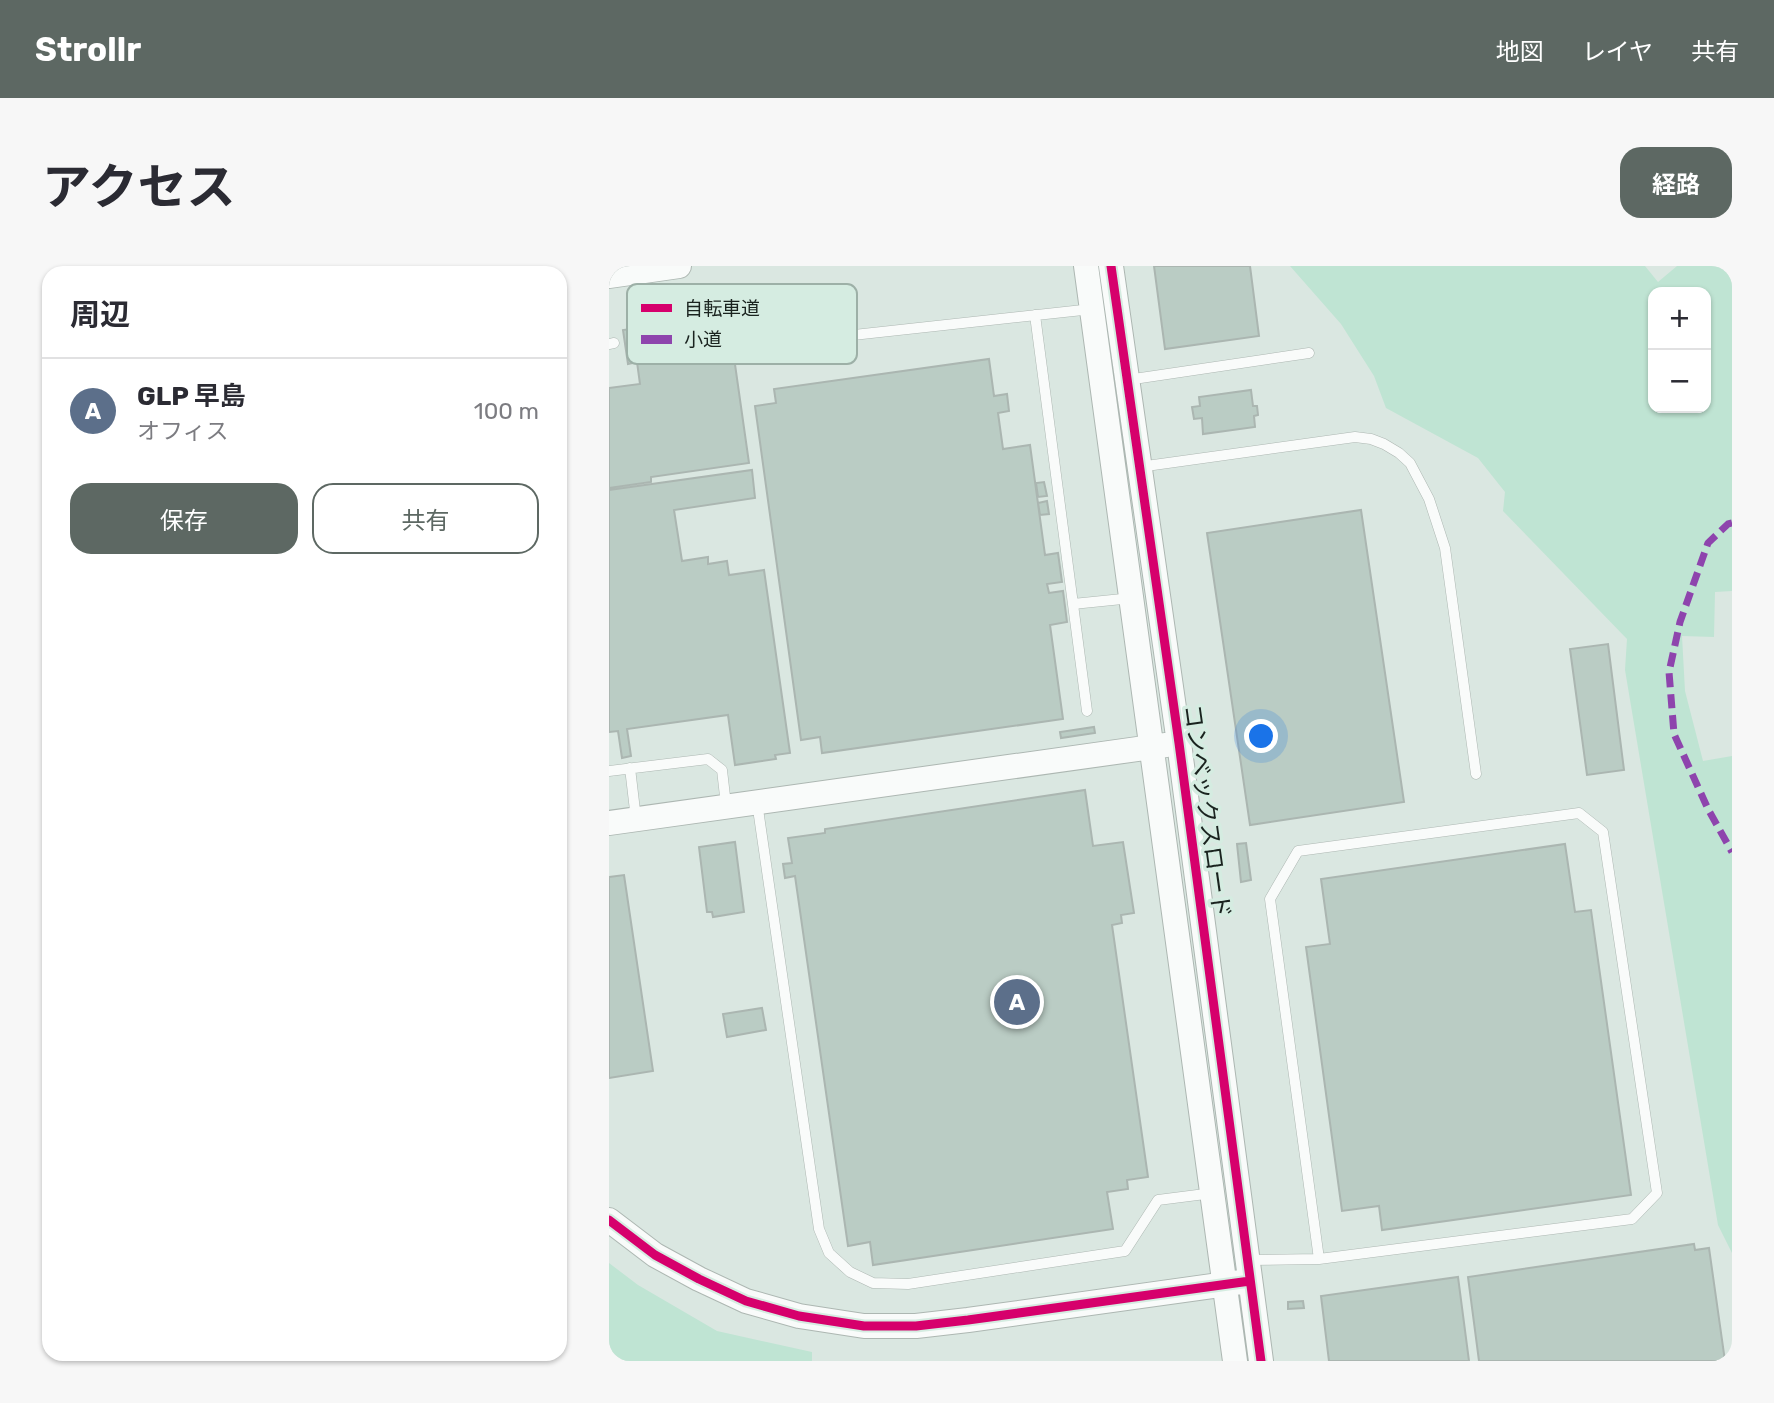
<!DOCTYPE html>
<html lang="ja">
<meta charset="utf-8">
<style>
:root{--surface:#fff;--page:#f7f7f7;--text:#2b2b33;--muted:#7c7c81;--line:#e1e1e2;--accent:#5d6863}
body{margin:0;font-family:Rubik,"Noto Sans JP",sans-serif;background:var(--page);color:var(--text)}
.controls{position:absolute;right:21px;top:21px;display:grid;overflow:hidden;border-radius:14px;box-shadow:0 2px 5px #0004}
.controls button{width:63px;height:63px;display:grid;place-items:center;padding:0;border:0;border-bottom:2px solid var(--line);background:var(--surface);color:var(--text);font:35px sans-serif}
.you{position:absolute;left:653px;top:471px;width:24px;height:24px;margin:-18px;border:5px solid #fff;border-radius:50%;background:#1a73e8;box-shadow:0 0 0 10px #1a73e833}
.badge{display:grid;place-items:center;width:46px;height:46px;border-radius:50%;background:var(--accent);color:#fff;font-size:23px;font-weight:700}
.pin{position:absolute;translate:-50% -50%;border:4px solid #fff;box-shadow:0 2px 7px #0006}
.list{margin:0;padding:0;list-style:none}
h2{display:flex;justify-content:space-between;align-items:center;height:91px;margin:0;padding:0 28px;font-size:30px}
h2 small{font-size:23px;font-weight:400;color:var(--muted)}
.list li{display:grid;grid-template-columns:46px 1fr auto;gap:21px;align-items:center;box-sizing:border-box;height:105px;padding:0 28px;border-top:2px solid var(--line)}
.list b{display:block;font-size:26px;white-space:nowrap}
.list p{margin:0;font-size:23px;white-space:nowrap;color:var(--muted)}
.list em{font-size:23px;font-style:normal;color:var(--muted)}
.actions{display:flex;gap:14px;padding:21px 28px}
.actions a{flex:1;padding:16px 0;border:2px solid var(--accent);border-radius:21px;text-align:center;font-size:24px;color:var(--accent)}
.actions .main{background:var(--accent);color:#fff}
.map{position:relative;flex:none;width:1123px;height:1095px;overflow:hidden;border-radius:21px}
header{display:flex;align-items:center;gap:42px;box-sizing:border-box;height:98px;padding:0 35px;background:var(--accent);color:#fff}
header strong{font-size:33px}
nav{display:flex;gap:38px;margin-inline-start:auto;font-size:24px}
.intro{display:flex;align-items:center;justify-content:space-between;box-sizing:border-box;height:168px;padding:0 42px}
h1{margin:0;font-size:49px}
.button{padding:18px 32px;border-radius:21px;background:var(--accent);color:#fff;font-size:24px;font-weight:700}
main{display:flex;gap:42px;padding:0 42px}
aside{flex:1;background:var(--surface);border-radius:21px;box-shadow:0 2px 5px #0004}
.map>svg:first-child{display:block}
.green{fill:#bfe4d3;fill-rule:evenodd}
.building{fill:#baccc4;stroke:#abb6b1;stroke-width:2}
.lines{fill:none;stroke-linecap:round;stroke-linejoin:round}
.service-casing{stroke:#adb7b2;stroke-width:11}
.tertiary-casing{stroke:#adb7b2;stroke-width:26}
.service{stroke:#f9fbfa;stroke-width:10}
.tertiary{stroke:#f9fbfa;stroke-width:24}
.quiet{stroke:#8e44ad;stroke-width:7;stroke-dasharray:14 7;stroke-linecap:butt}
.cycleway-casing{stroke:#d5ece1;stroke-width:13}
.cycleway{stroke:#d6006c;stroke-width:9}
.labels{text-anchor:middle;dominant-baseline:central;stroke-width:7;stroke-linejoin:round;paint-order:stroke}
.street-label{font-size:24px;fill:#1a231f;stroke:#d5ece1}
.key{fill:#d5ece1;stroke:#9db0a7;stroke-width:2}
.key-label{font-size:19px;fill:#1a231f}
</style>
<header>
<strong>Strollr</strong>
<nav><a>地図</a><a>レイヤ</a><a>共有</a></nav>
</header>
<div class="intro"><h1>アクセス</h1><a class="button">経路</a></div>
<main>
<aside>
<h2>周辺<small></small></h2>
<ul class="list">
<li><span class="badge" style="background:#5c6f8a">A</span><div><b>GLP 早島</b><p>オフィス</p></div><em>100 m</em></li>
</ul>
<div class="actions"><a class="main">保存</a><a>共有</a></div>
</aside>
<div class="map">
<svg width="1123" height="1095" viewBox="0 0 1123 1095">
<rect width="100%" height="100%" fill="#dae7e1"/>
<path class="green" d="M681,0H1036L1049,16L1068,0H1123V325L1106,326L1105,371L1073,370L1076,425L1094,495L1123,490V987L1109,959L1016,404L1018,373L894,245L896,226L869,192L777,142L765,110L732,58ZM1097,26V142H1044V26Z
M0,997L29,1019L108,1065L203,1086V1095H0Z"/>
<path class="building" d="M545,0H641L650,70L556,83Z
M116,28L140,197L42,211V216L0,222V122L31,118L28,96L19,98L14,64L22,63L19,43Z
M380,93L385,130L398,128L400,145L389,147L394,183L421,179L436,289L449,287L453,316L438,318L440,327L454,325L458,356L441,359L454,453L213,487L211,471L192,474L146,140L167,137L165,123Z
M642,124L644,140H648L649,149L645,150L646,161L594,168L593,152L585,153L583,141L591,140L590,131Z
M143,204L146,232L65,244L73,295L99,291V298L118,295L120,309L155,304L181,487L166,489L167,493L126,499L119,449L18,463L22,490L13,492L9,465L0,466V224Z
M435,216L438,230L429,231L427,217Z
M438,235L440,248L431,249L429,237Z
M752,244L795,536L641,559L598,267Z
M999,378L1015,504L978,509L961,383Z
M485,461L486,467L452,472L451,466Z
M476,524L484,580L514,576L525,647L512,649L513,657L503,659L539,911L518,914L519,923L498,926L504,963L264,999L261,976L239,980L186,610L176,612L174,598L183,597L179,572L216,567V563Z
M126,576L135,646L104,651L103,646H98L90,581Z
M637,577L642,614L632,616L628,578Z
M956,578L966,646L982,644L1022,929L773,964L770,940L733,945L697,681L721,678L712,613Z
M15,609L44,805L0,812V611Z
M153,742L157,764L118,771L114,748Z
M1085,978L1086,984L1100,982L1116,1095H870L859,1011Z
M849,1011L860,1095H720L712,1030Z
M694,1035L695,1042L679,1043V1036Z"/>
<g class="lines">
<g class="service-casing">
<path id="service" d="M426,49L478,445
M0,78L5,77
M135,81L483,43
M518,114L700,87
M530,201L746,171L762,173L775,178L790,187L801,197L820,233L836,282L867,508
M464,338L523,332
M21,502L27,553
M0,505L99,493L113,504L117,539
M148,536L210,963L220,987L241,1006L264,1017L299,1018L516,985L549,934L604,927
M637,994L710,993L661,633L689,585L970,547L994,566L1048,927L1023,953L710,993"/>
</g>
<g class="tertiary-casing">
<path id="tertiary" d="M477,0L626,1095
M502,0L570,477L652,1095
M0,10L70,0
M0,557L557,479
M0,954L46,989L90,1013L137,1035L190,1050L255,1060H307L359,1054L632,1016"/>
</g>
<use href="#service" class="service"/>
<use href="#tertiary" class="tertiary"/>
<path class="quiet" d="M1123,257L1119,258L1099,277L1071,356L1060,406L1065,468L1099,543L1123,586"/>
<g class="cycleway-casing">
<path id="cycleway" d="M502,0L570,477L652,1095
M0,954L46,989L90,1013L137,1035L190,1050L255,1060H307L359,1054L641,1015"/>
</g>
<use href="#cycleway" class="cycleway"/>
</g>
<g class="labels">
<g class="street-label">
<text transform="translate(598 545) rotate(82)">コンベックスロード</text>
</g>
</g>
<rect x="18" y="18" width="230" height="80" rx="10" class="key"/>
<rect x="32" y="38" width="31" height="8" fill="#d6006c"/>
<rect x="32" y="69" width="31" height="9" fill="#8e44ad"/>
<g class="key-label">
<text x="75" y="49">自転車道</text>
<text x="75" y="80">小道</text>
</g>
</svg>
<div class="controls">
<button>+</button>
<button>−</button>
</div>
<div class="you"></div>
<div class="pin badge" style="left:408px;top:736px;background:#5c6f8a">A</div>
</div>
</main>
